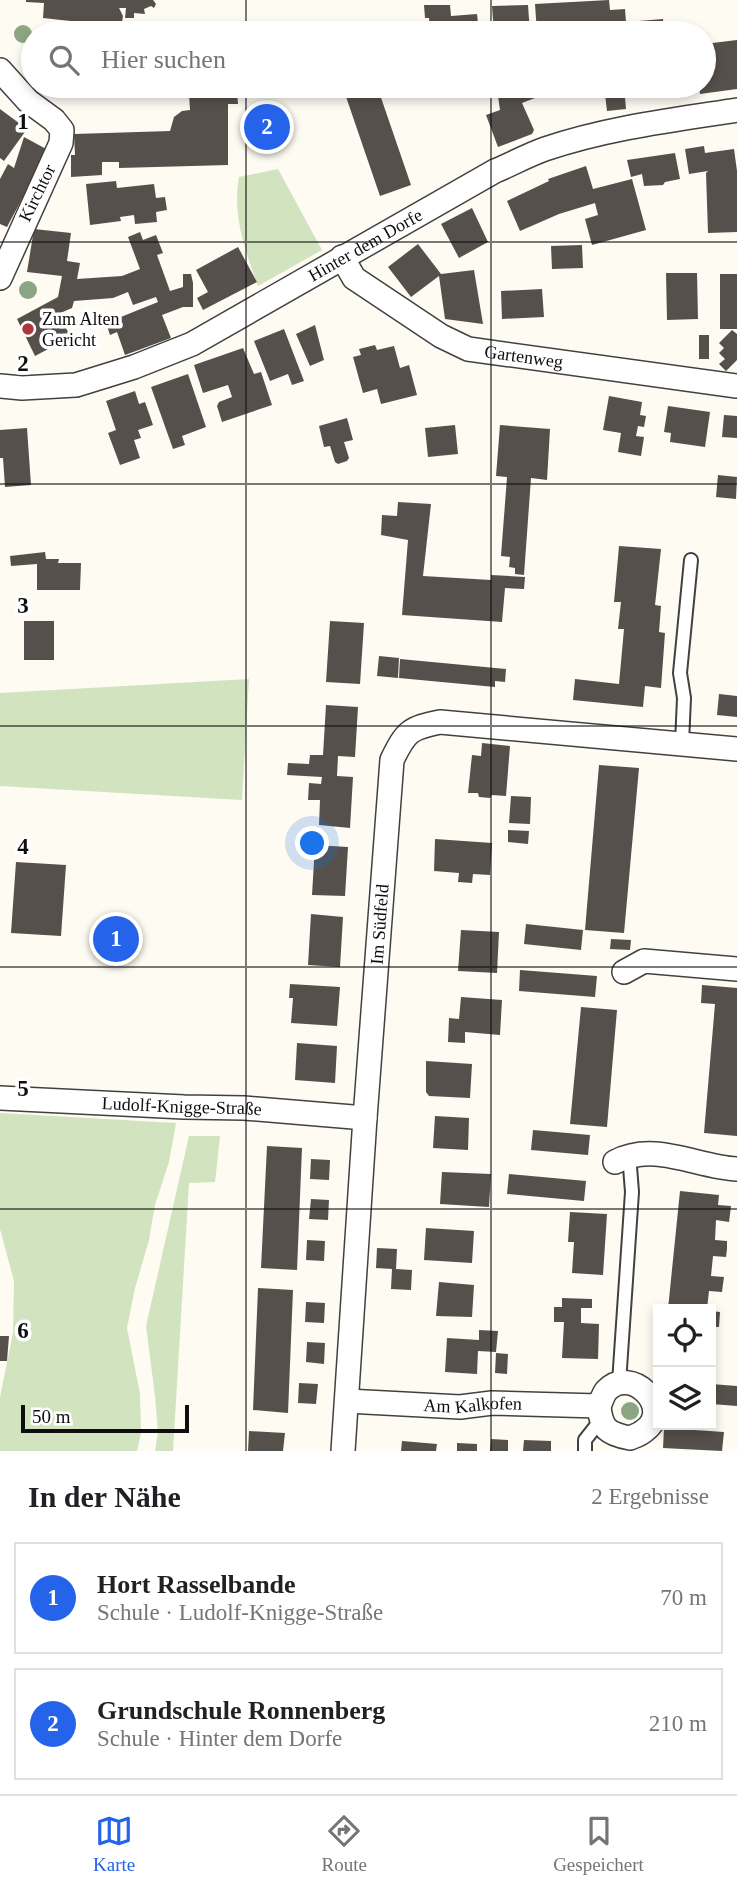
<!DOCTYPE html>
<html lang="de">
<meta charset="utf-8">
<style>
:root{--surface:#fff;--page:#f6f6f6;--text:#202124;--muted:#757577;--line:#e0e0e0;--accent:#2563eb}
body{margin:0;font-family:"Times New Roman",serif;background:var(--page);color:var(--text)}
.controls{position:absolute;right:21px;bottom:21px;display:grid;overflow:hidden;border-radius:0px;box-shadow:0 4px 10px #0003}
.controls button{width:63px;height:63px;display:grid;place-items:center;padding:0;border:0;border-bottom:2px solid var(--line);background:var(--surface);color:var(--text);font:35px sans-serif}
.scale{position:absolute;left:21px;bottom:18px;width:168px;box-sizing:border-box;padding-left:7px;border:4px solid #0e0e0e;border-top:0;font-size:19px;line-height:24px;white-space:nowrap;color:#0e0e0e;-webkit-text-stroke:5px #fff;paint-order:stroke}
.you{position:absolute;left:313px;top:844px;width:24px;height:24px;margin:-18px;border:5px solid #fff;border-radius:50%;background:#1a73e8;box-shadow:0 0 0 10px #1a73e833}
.badge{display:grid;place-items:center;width:46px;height:46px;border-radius:50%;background:var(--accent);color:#fff;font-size:23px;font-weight:700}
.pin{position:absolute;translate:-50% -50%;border:4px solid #fff;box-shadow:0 2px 7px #0006}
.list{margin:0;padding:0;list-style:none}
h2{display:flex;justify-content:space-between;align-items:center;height:91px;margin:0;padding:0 28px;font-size:30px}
h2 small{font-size:23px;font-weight:400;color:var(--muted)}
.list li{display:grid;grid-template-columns:46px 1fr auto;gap:21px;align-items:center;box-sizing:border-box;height:112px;margin:0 14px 14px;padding:0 14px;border:2px solid var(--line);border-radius:0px}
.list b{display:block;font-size:26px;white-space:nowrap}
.list p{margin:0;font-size:23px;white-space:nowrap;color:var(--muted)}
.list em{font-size:23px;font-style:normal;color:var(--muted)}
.icon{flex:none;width:38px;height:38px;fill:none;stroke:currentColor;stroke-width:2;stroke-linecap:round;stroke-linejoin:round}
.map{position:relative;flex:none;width:737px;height:1451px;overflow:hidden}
.search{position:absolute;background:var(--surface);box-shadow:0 4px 10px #0003;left:21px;right:21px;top:21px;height:77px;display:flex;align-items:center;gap:18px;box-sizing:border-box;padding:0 24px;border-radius:38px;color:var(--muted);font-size:26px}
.sheet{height:343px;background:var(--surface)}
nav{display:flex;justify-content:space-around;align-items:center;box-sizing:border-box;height:98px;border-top:2px solid var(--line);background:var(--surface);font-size:19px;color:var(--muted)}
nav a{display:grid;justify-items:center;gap:4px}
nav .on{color:var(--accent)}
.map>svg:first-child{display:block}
.green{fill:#d1e4bf}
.building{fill:#56504c}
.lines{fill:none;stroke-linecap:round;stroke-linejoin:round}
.service-casing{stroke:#414141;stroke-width:16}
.minor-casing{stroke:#414141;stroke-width:26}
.service{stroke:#fff;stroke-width:12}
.minor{stroke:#fff;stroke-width:23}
.tree{fill:#8ca582}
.grid{fill:none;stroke:#0e0e0e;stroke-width:2;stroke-opacity:0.55}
.poi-dot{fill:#ae3739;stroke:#fff;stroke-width:2.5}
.labels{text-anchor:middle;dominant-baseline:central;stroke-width:7;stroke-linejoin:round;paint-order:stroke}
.street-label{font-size:18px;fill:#0e0e0e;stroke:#fff}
.poi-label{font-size:18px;fill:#0e0e0e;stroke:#fff;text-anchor:start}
.grid-label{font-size:23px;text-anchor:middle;font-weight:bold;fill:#0e0e0e;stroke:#fff;stroke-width:7;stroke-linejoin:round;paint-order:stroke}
</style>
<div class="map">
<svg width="737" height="1451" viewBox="0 0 737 1451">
<rect width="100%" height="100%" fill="#fdfbf2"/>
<path class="green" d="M278,169L322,250L258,286C245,250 232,215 239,177Z
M249,679L242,800L0,786V693Z
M0,1113L176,1123L169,1162L155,1205L149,1240L135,1288L127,1328L140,1394L141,1433L137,1451H0V1397L13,1333L14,1281L0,1229Z
M189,1136H220L215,1182L189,1183L173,1451H155L158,1432L155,1396L146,1326Z"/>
<path class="building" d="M26,0H153L156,4L154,8L151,6L144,9L145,14L134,13V18H125L126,8H119L123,16L122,22L118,24V31L120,33L93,31L88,33L86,31L89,28V23L43,18L44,3L26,2Z
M609,0L610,10L625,9L626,22L663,19L664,33H537L535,4Z
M424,5H450L451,16L477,14L479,33H430L429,18H425Z
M528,5L530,33H494L492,6Z
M737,40V89L700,94L699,86H704V44Z
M183,86H377L411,185L380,196L343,88L237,91L238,104H228V165L119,168V162H102V175L71,177V155H75L74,134L170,131L174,117L182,111L190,110L189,94H184Z
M503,86H533L535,98L522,103L534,130L532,134L498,147L486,115L500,110L498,96L504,95Z
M604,86H624L626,109L607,111Z
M0,109L27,129L4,161L0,158Z
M24,137L48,150L7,227L0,224V179L8,164L14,168Z
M704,146L705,153L734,149L737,171V232L708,233L706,173L708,171L689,174L685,149Z
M675,153L680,179L665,182L663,185L644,186L642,174L631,177L627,160Z
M586,166L593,189L632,179L646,230L592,245L585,219L598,215L595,203L559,214L520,231L507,201L549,181L548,179Z
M116,181L117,188L154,184L156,198L165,197L167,210L156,212L157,222L135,224L134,215L120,217L121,221L90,225L86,184Z
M472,208L488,242L459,258L441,224Z
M34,229L71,233L67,261L80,263L77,279L122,276L140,269L128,237L140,232L143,240L156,235L163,253L157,255L170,291L183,287V274H191L193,283V307H183L162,315L171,338L125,355L117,332L110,335L106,323L158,302L156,297L133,305L128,292L113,298L74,301L72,308L58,314L71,337L35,356L17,319L58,297L62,276L27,272Z
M418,244L441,274L474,270L483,324L445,319L439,276L411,297L388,267Z
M582,245L583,268L552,269L551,246Z
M238,247L257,282L203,310L197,298L208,292L196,270Z
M666,273H697L698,319L667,320Z
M720,274H737V329H720Z
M542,289L544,317L502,319L501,291Z
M315,325L324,360L310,366L296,334Z
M284,329L304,381L292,385L288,374L270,381L254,341Z
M732,330L737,334V360L726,371L719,364L725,359L719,353L724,348L719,343Z
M699,335H709V359H699Z
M375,345L377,350L394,346L400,368L409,365L417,395L381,404L377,389L363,393L353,357L361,355L359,349Z
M243,348L254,374L261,372L272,405L222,422L217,406L219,402L232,397L228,385L203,393L194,365Z
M188,374L206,427L182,436L185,445L173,449L151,387Z
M135,391L139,404L145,402L153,425L138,430L141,438L134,440L140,458L120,465L108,433L116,430L106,401Z
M609,396L642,402L640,415L646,416L644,427L638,426L636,436L644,437L641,456L618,452L621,433L603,430Z
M668,406L710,412L705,447L670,442L671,433L664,432Z
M724,415L737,416V438L722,437Z
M347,418L353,440L344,442L349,458L347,461L338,464L335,462L330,446L324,447L319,426Z
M455,425L458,454L428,457L425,428Z
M500,425L550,429L547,480L531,478L524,575L515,574V568L509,567L510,557L501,556L507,477L496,476Z
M27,428L31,485L5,487L3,458H0V430Z
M718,475L737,477L736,499L716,497Z
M398,502L431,504L423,576L491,580V575L525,577L524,589L505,588L502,622L402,615L408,540L381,535L382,515L397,516Z
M619,546L661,549L655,605L661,606L659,632L665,633L661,688L645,686L643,707L573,700L575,679L619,684L624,629H618L621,602H614Z
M45,552L46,559H59L58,563H81L80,590H37V564L11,566L10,556Z
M24,621H54V660H24Z
M330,621L364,623L360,684L326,682Z
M379,656L399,658L398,678L377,676Z
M400,659L506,669L505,682L495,681V687L399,678Z
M719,694L737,696V717L717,715Z
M326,705L358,707L355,757L338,756L337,776L353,777L350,828L319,825L320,800H308L309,783L321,784L322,777L287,775L288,763L309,764L310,755H323Z
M482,743L510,746L506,796L492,795L490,798L479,797L478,793H468L472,755L481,756Z
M599,765L639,768L624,933L585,930Z
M511,796L531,797L530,824L509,823Z
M508,830L529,831L528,844L508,842Z
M435,839L492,843L490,875L473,874L472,883L458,882L459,873L434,871Z
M315,845L348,847L345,896L312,895Z
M16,862L66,865L61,936L11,933Z
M311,914L343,917L340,967L308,965Z
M526,924L583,930L581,950L524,944Z
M461,930L499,932L497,973L458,971Z
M611,939L631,940L630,950L610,949Z
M520,970L597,976L595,997L519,991Z
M290,984L340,987L337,1026L291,1023L293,998H289Z
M702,985L737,988V1136L704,1133L715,1004L701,1003Z
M461,997L502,1000L500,1035L465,1032V1043L448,1042L449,1018L459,1019Z
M581,1007L617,1010L607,1127L570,1124Z
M297,1043L337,1046L335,1083L295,1080Z
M426,1061L472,1064L470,1098L429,1096L426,1092Z
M435,1116L469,1118L468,1150L433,1148Z
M533,1130L590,1135L588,1155L531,1150Z
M267,1146L302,1148L297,1270L261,1268Z
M311,1159L330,1160L329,1180L310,1179Z
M442,1172L491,1174L489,1207L440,1204Z
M509,1174L586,1181L584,1201L507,1194Z
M680,1191L719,1195L718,1205L731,1206L729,1222L716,1220L715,1240L727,1241V1249L726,1257L713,1256L711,1276L724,1277L723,1284L722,1292L709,1291L707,1309H668Z
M311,1199L329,1200L328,1220L309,1219Z
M570,1212L607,1214L603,1275L572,1273L574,1242H568Z
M426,1228L474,1231L472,1263L424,1260Z
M307,1240L325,1241L324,1261L306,1260Z
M377,1248L397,1249L396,1269L412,1270L411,1290L391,1289L392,1269L376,1268Z
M439,1282L474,1285L472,1317L436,1316Z
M258,1288L293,1290L288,1413L253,1410Z
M562,1298L592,1299V1308H581V1323L599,1324L598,1359L562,1358L564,1322H554V1307H562Z
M306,1302L325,1303L324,1323L305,1322Z
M711,1311L720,1312L719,1327H711Z
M479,1330L498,1331L496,1352L478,1351L477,1374L445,1372L447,1338L479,1340Z
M0,1336H9L7,1361H0Z
M307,1342L325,1343L324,1364L306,1362Z
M496,1353L508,1354L507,1374L495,1373Z
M299,1383L318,1384L316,1404L298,1403Z
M711,1384L737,1386V1406L711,1404Z
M664,1428L724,1432L722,1451L663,1448Z
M249,1431L285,1433L283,1451H248Z
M491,1439L508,1440V1451H490Z
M524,1440L551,1441V1451H523Z
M402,1441L437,1444L436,1451H401Z
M457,1443L477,1444V1451H457Z"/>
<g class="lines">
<g class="service-casing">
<path id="service" d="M682,743L684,698L680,673L691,560
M619,1383L632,1192L629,1154
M585,1451V1440L600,1421"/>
</g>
<g class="minor-casing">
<g id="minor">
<path d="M0,70L28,101L54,120L62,130L61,143L0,278"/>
<path id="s1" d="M342,257L354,278L441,336L468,349L737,386"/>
<path id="s2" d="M0,386L22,388L76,385L134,367L192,344L495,171C512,164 528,155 545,149C607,128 672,120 737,110"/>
<path d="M624,972L644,961L737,969"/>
<path id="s3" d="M0,1098L184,1107L244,1108L365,1118"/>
<path d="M615,1162C654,1141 697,1167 737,1169"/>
<path id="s4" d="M347,1401L460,1407L492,1403L599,1406C601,1402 603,1395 606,1391C631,1364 674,1408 645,1430C641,1434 635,1436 630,1438C608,1434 601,1429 599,1406"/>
<path id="s5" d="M343,1451L365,1118L392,760C406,731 410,728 440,722L737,749"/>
</g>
</g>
<use href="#service" class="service"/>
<use href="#minor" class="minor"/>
</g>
<g class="tree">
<circle cx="23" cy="34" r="9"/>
<circle cx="28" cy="290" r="9"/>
<circle cx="630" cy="1411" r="9"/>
</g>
<path class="grid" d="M246,0V33M491,0V33M246,86V1451M491,86V1451M0,242H737M0,484H737M0,726H737M0,967H737M0,1209H737"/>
<circle class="poi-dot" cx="28" cy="329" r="7"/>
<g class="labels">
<g class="street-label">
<text transform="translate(37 193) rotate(-64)">Kirchtor</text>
<text stroke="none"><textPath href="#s2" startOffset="399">Hinter dem Dorfe</textPath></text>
<text stroke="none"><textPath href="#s1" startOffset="215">Gartenweg</textPath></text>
<text stroke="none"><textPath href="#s5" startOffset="528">Im Südfeld</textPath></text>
<text stroke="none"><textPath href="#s3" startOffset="182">Ludolf-Knigge-Straße</textPath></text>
<text stroke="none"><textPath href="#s4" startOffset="126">Am Kalkofen</textPath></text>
</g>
<g class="poi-label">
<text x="42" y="319">Zum Alten<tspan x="42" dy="21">Gericht</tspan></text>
</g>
</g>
<g class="grid-label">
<text x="23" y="129">1</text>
<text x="23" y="371">2</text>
<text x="23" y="613">3</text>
<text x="23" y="854">4</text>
<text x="23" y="1096">5</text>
<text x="23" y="1338">6</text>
</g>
</svg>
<div class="controls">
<button><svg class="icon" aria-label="locate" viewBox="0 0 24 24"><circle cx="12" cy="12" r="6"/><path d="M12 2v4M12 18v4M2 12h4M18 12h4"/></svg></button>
<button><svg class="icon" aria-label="layers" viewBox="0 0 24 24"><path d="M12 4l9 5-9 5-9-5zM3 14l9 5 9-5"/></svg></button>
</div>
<div class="scale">50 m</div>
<div class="you"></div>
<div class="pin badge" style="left:116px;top:939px">1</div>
<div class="pin badge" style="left:267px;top:127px">2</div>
<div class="search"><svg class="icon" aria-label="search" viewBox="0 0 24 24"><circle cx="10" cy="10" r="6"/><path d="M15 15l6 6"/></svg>Hier suchen</div>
</div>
<section class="sheet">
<h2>In der Nähe<small>2 Ergebnisse</small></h2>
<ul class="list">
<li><span class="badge">1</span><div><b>Hort Rasselbande</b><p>Schule · Ludolf-Knigge-Straße</p></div><em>70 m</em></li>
<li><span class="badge">2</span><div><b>Grundschule Ronnenberg</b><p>Schule · Hinter dem Dorfe</p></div><em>210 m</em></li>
</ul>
</section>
<nav>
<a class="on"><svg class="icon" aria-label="map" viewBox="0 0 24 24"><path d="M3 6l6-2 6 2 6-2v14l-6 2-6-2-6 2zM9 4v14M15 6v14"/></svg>Karte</a>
<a><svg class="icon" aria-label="directions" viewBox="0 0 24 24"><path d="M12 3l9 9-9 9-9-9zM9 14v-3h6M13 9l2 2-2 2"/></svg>Route</a>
<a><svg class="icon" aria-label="saved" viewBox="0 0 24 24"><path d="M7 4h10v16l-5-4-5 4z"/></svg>Gespeichert</a>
</nav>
